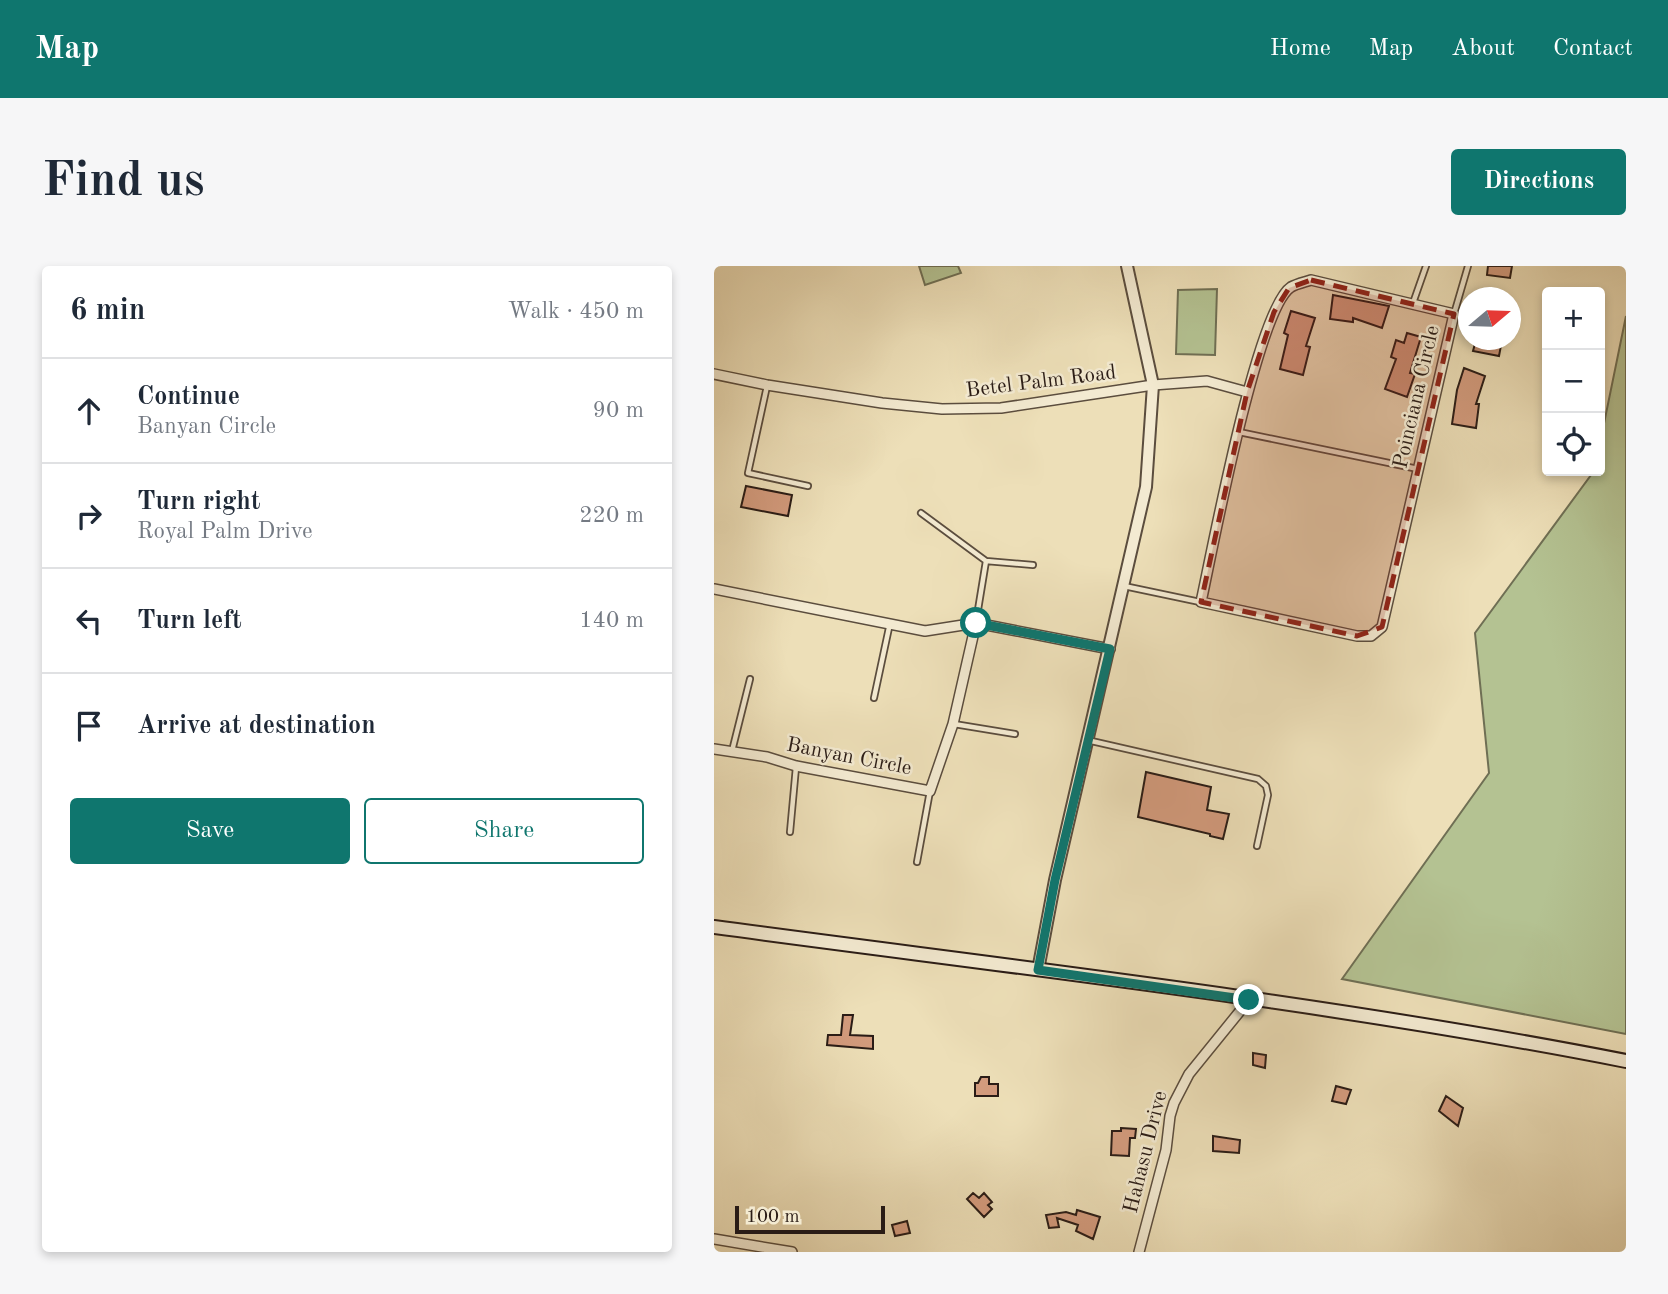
<!DOCTYPE html>
<meta charset="utf-8">
<style>
:root{--surface:#fff;--page:#f6f6f7;--text:#1f2937;--muted:#747a83;--line:#e0e1e3;--accent:#0f766e}
body{margin:0;font-family:"Old Standard TT",serif;background:var(--page);color:var(--text)}
.controls{position:absolute;right:21px;top:21px;display:grid;overflow:hidden;border-radius:7px;box-shadow:0 4px 10px #0003}
.controls button{width:63px;height:63px;display:grid;place-items:center;padding:0;border:0;border-bottom:2px solid var(--line);background:var(--surface);color:var(--text);font:35px sans-serif}
.compass{position:absolute;left:744px;top:21px;width:63px;height:63px;border-radius:50%;background:var(--surface);box-shadow:0 4px 10px #0003;rotate:71deg}
.scale{position:absolute;left:21px;bottom:18px;width:150px;box-sizing:border-box;padding-left:7px;border:4px solid #2a1c16;border-top:0;font-size:19px;line-height:24px;white-space:nowrap;color:#2a1c16;-webkit-text-stroke:5px #f3ead1;paint-order:stroke}
.stop{position:absolute;width:21px;height:21px;margin:-16px;border:5px solid #0f766e;border-radius:50%;background:#fff}
.stop.end{background:#0f766e;border-color:#fff;box-shadow:0 2px 7px #0008}
.list{margin:0;padding:0;list-style:none}
h2{display:flex;justify-content:space-between;align-items:center;height:91px;margin:0;padding:0 28px;font-size:30px}
h2 small{font-size:23px;font-weight:400;color:var(--muted)}
.list li{display:grid;grid-template-columns:46px 1fr auto;gap:21px;align-items:center;box-sizing:border-box;height:105px;padding:0 28px;border-top:2px solid var(--line)}
.list b{display:block;font-size:26px;white-space:nowrap}
.list p{margin:0;font-size:23px;white-space:nowrap;color:var(--muted)}
.list em{font-size:23px;font-style:normal;color:var(--muted)}
.actions{display:flex;gap:14px;padding:21px 28px}
.actions a{flex:1;padding:16px 0;border:2px solid var(--accent);border-radius:7px;text-align:center;font-size:24px;color:var(--accent)}
.actions .main{background:var(--accent);color:#fff}
.icon{flex:none;width:38px;height:38px;fill:none;stroke:currentColor;stroke-width:2;stroke-linecap:round;stroke-linejoin:round}
.map{position:relative;flex:none;width:912px;height:986px;overflow:hidden;border-radius:7px}
header{display:flex;align-items:center;gap:42px;box-sizing:border-box;height:98px;padding:0 35px;background:var(--accent);color:#fff}
header strong{font-size:33px}
nav{display:flex;gap:38px;margin-inline-start:auto;font-size:24px}
.intro{display:flex;align-items:center;justify-content:space-between;box-sizing:border-box;height:168px;padding:0 42px}
h1{margin:0;font-size:49px}
.button{padding:18px 32px;border-radius:7px;background:var(--accent);color:#fff;font-size:24px;font-weight:700}
main{display:flex;gap:42px;padding:0 42px}
aside{flex:1;background:var(--surface);border-radius:7px;box-shadow:0 4px 10px #0003}
.map>svg:first-child{display:block}
.green{fill:#b4c292;stroke:#6f6f54;stroke-width:2}
.building{fill:#d39b7d;stroke:#2a1c16;stroke-width:2}
.lines{fill:none;stroke-linecap:round;stroke-linejoin:round}
.service-casing{stroke:#5b4d3e;stroke-width:8}
.minor-casing{stroke:#5b4d3e;stroke-width:12}
.tertiary-casing{stroke:#5b4d3e;stroke-width:14}
.secondary-casing{stroke:#2a1c16;stroke-width:16}
.service{stroke:#f3ead1;stroke-width:4.5}
.minor{stroke:#f3ead1;stroke-width:9}
.tertiary{stroke:#f3ead1;stroke-width:10}
.secondary{stroke:#f3ead1;stroke-width:12}
.route{stroke:#0f766e;stroke-width:9}
.marked{fill:#8f2418;fill-opacity:0.2;stroke:#8f2418;stroke-width:5;stroke-dasharray:14 9;stroke-linejoin:round}
.labels{text-anchor:middle;dominant-baseline:central;stroke-width:5;stroke-linejoin:round;paint-order:stroke}
.street-label{font-size:21px;fill:#2a1c16;stroke:#f3ead1}
</style>
<header>
<strong>Map</strong>
<nav><a>Home</a><a>Map</a><a>About</a><a>Contact</a></nav>
</header>
<div class="intro"><h1>Find us</h1><a class="button">Directions</a></div>
<main>
<aside>
<h2>6 min<small>Walk · 450 m</small></h2>
<ul class="list">
<li><svg class="icon" aria-label="ahead" viewBox="0 0 24 24"><path d="M12 20V5M6 11l6-6 6 6"/></svg><div><b>Continue</b><p>Banyan Circle</p></div><em>90 m</em></li>
<li><svg class="icon" aria-label="right" viewBox="0 0 24 24"><path d="M7 20v-9h11M14 6l5 5-5 5"/></svg><div><b>Turn right</b><p>Royal Palm Drive</p></div><em>220 m</em></li>
<li><svg class="icon" aria-label="left" viewBox="0 0 24 24"><path d="M17 20v-9H6M10 6l-5 5 5 5"/></svg><div><b>Turn left</b></div><em>140 m</em></li>
<li><svg class="icon" aria-label="arrive" viewBox="0 0 24 24"><path d="M6 21V4h12l-3 4 3 4H6"/></svg><div><b>Arrive at destination</b></div></li>
</ul>
<div class="actions"><a class="main">Save</a><a>Share</a></div>
</aside>
<div class="map">
<svg width="912" height="986" viewBox="0 0 912 986">
<rect width="100%" height="100%" fill="#eddfb8"/>
<filter id="stains"><feTurbulence type="fractalNoise" baseFrequency=".00286" numOctaves="4"/><feColorMatrix values="0 0 0 0 .2 0 0 0 0 .09 0 0 0 0 .02 0 0 0 .5 -.17"/></filter>
<radialGradient id="worn" r=".72"><stop offset=".6" stop-color="#630" stop-opacity="0"/><stop offset="1" stop-color="#630" stop-opacity=".3"/></radialGradient>
<path class="green" d="M205,0H244L247,7L211,19Z
M503,23L501,89L462,88L464,24Z
M912,50V768L628,713L775,507L761,367L880,205H886V177Z"/>
<path class="building" d="M774,0H798L796,12L773,9Z
M619,29L675,40L668,62L639,52V56L616,53Z
M577,45L601,52L592,80L596,81L589,109L566,103L574,69L570,67Z
M693,67L707,71L696,107L701,108L693,131L671,123L682,93L677,91L682,74L690,77Z
M762,74H788L785,90L759,85Z
M750,102L771,110L762,138H765L762,162L738,158L743,124Z
M32,220L78,229L74,250L27,241Z
M432,506L497,521L493,544L515,548L509,573L496,570V568L424,551Z
M129,749H139L136,769L159,770V783L113,779L114,769H127Z
M539,787L552,789L551,802L539,799Z
M267,811H275V818H284V830H261V817H264Z
M622,820L637,824L632,838L618,835Z
M732,830L749,842L744,860L725,845Z
M407,862L422,863L421,872H416L415,890L397,889L398,865H407Z
M499,870L526,874L525,887L499,885Z
M259,927L265,932L270,927L278,936L274,939L278,943L270,951L253,933Z
M363,944L386,951L379,973L362,965L364,959L343,952L345,961L335,962L332,949L352,946L362,949Z
M193,955L196,967L181,970L178,959Z"/>
<g class="lines">
<g class="service-casing">
<path id="service" d="M699,37L712,0
M740,48L754,0
M53,120L34,207L94,220
M525,166L704,203
M207,247L272,295
M410,320L486,336
M262,356L272,295L319,299
M160,432L176,357
M240,458L301,468
M373,474L544,513L552,520L554,529L543,580
M18,485L36,413
M76,566L82,501
M203,596L216,525"/>
</g>
<g class="minor-casing">
<path id="minor" d="M597,14L740,48L668,361L657,370H643L487,336C498,286 543,43 577,21C582,18 591,16 597,14Z
M0,108L53,119L168,137L228,143L287,142L439,119L493,115L533,126
M0,323L211,365L262,357L396,383
M0,483L53,491L82,500L216,525L239,458L262,357
M0,973L78,986
M425,986L452,884L456,850L460,837L475,808L535,734"/>
</g>
<g class="tertiary-casing">
<path id="tertiary" d="M324,704L341,614L432,221L439,119L413,0"/>
</g>
<g class="secondary-casing">
<path id="secondary" d="M0,661C304,702 611,736 912,795"/>
</g>
<use href="#service" class="service"/>
<use href="#minor" class="minor"/>
<use href="#tertiary" class="tertiary"/>
<use href="#secondary" class="secondary"/>
</g>
<g class="lines">
<path class="route" d="M262,357L396,383L341,614L324,704L535,734"/>
</g>
<path class="marked" d="M597,14L740,48L668,361L643,370L487,336L533,126L560,46L575,22Z"/>
<g class="labels">
<g class="street-label">
<text transform="translate(327 116) rotate(-7)">Betel Palm Road</text>
<text transform="translate(703 131) rotate(-77)">Poinciana Circle</text>
<text transform="translate(135 491) rotate(11)">Banyan Circle</text>
<text transform="translate(432 886) rotate(-76)">Hahasu Drive</text>
</g>
</g>
<rect width="100%" height="100%" filter="url(#stains)"/>
<rect width="100%" height="100%" fill="url(#worn)"/>
</svg>
<div class="controls">
<button>+</button>
<button>−</button>
<button><svg class="icon" aria-label="locate" viewBox="0 0 24 24"><circle cx="12" cy="12" r="6"/><path d="M12 2v4M12 18v4M2 12h4M18 12h4"/></svg></button>
</div>
<svg class="compass" viewBox="-18 -18 36 36"><path d="M0-13l5 13h-10z" fill="#e53935"/><path d="M0 13l5-13h-10z" fill="#747a83"/></svg>
<div class="scale">100 m</div>
<div class="stop" style="left:262px;top:357px"></div>
<div class="stop end" style="left:535px;top:734px"></div>
</div>
</main>
